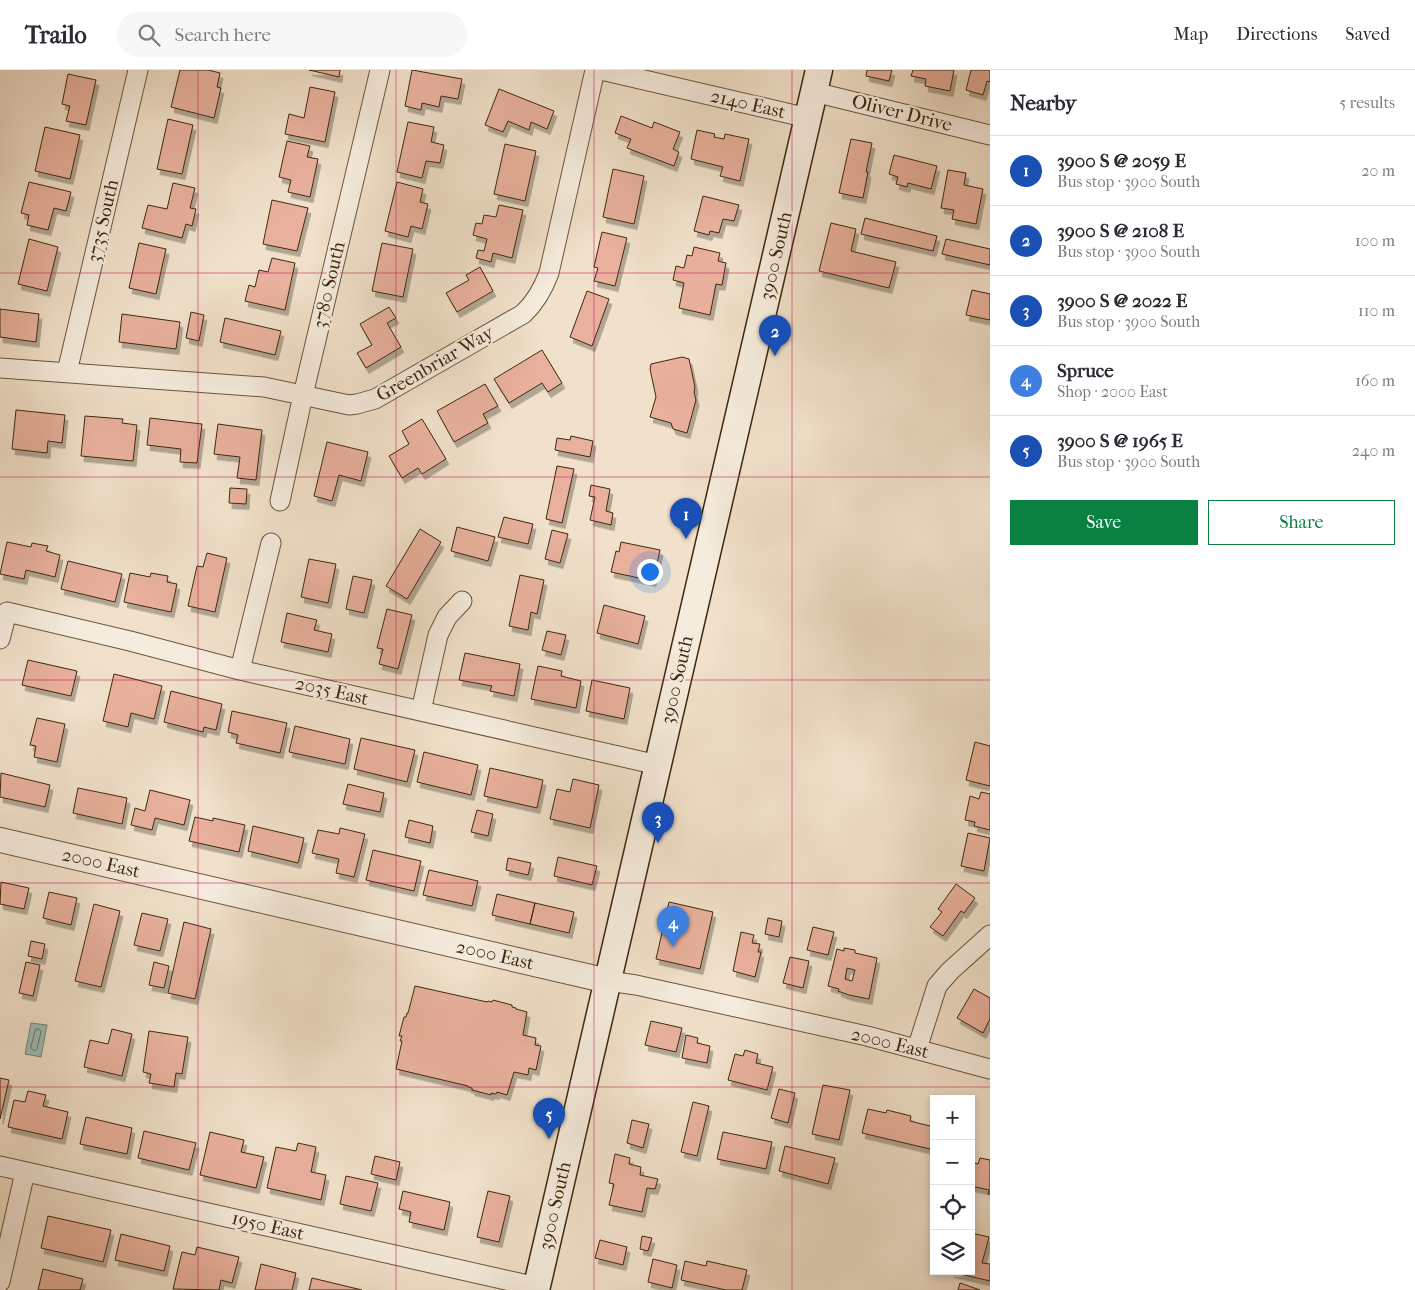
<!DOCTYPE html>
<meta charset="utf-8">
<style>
:root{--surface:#fff;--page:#f7f7f7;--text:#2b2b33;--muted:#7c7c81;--line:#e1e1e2;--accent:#0b8043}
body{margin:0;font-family:"IM FELL French Canon",serif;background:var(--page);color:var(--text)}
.controls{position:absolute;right:15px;bottom:15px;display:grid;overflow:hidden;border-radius:0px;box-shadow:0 2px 8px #0003}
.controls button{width:45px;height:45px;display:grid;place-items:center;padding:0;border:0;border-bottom:1px solid var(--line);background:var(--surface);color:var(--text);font:25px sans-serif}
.you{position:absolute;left:649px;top:501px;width:18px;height:18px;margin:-12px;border:4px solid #fff;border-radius:50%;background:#1a73e8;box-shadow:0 0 0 8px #1a73e833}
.badge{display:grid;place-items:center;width:32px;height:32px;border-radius:50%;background:var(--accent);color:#fff;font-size:16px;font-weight:700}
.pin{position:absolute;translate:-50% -41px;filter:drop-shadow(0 1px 2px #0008)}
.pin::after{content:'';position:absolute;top:26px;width:18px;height:15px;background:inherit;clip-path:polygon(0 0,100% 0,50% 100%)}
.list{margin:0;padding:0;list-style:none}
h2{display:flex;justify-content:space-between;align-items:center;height:65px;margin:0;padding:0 20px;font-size:21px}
h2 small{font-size:16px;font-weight:400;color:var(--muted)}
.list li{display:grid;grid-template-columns:32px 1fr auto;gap:15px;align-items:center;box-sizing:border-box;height:70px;padding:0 20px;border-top:1px solid var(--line)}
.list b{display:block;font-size:19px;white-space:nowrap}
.list p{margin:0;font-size:16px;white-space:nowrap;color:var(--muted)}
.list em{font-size:16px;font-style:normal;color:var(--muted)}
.actions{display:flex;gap:10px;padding:15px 20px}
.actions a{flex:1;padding:11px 0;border:1px solid var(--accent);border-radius:0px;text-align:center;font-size:18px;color:var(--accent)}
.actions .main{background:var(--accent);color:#fff}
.icon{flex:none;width:28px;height:28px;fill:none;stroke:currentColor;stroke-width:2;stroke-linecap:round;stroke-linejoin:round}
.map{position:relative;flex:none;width:990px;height:1220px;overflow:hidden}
header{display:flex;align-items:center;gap:30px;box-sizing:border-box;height:70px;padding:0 25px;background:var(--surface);border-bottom:1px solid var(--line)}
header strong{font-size:24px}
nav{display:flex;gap:28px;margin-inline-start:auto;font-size:18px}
.search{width:350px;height:45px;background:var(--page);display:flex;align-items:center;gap:12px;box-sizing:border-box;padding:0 18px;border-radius:28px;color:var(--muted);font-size:19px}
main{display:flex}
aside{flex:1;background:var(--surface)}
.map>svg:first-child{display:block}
.water{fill:#9bbeb7;stroke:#758273}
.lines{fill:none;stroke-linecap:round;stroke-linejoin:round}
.shore{stroke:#6c7362;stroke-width:1}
.building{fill:#e9b19d;stroke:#3d280c;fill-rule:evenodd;filter:url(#shadow)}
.minor-casing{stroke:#6a563c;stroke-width:21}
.tertiary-casing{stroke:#6a563c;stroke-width:26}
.secondary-casing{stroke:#3d280c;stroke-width:29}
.minor{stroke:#f6ecdd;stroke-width:19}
.tertiary{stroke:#f6ecdd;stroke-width:24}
.secondary{stroke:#f6ecdd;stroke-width:26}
.grid{fill:none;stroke:#c2185b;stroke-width:1;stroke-opacity:0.55}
.labels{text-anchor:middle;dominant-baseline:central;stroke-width:4.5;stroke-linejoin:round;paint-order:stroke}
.street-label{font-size:19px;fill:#3d280c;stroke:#f6ecdd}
</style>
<header>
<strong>Trailo</strong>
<div class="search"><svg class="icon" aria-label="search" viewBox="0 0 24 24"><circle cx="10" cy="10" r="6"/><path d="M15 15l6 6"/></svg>Search here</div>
<nav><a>Map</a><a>Directions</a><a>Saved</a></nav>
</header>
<main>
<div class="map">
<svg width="990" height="1220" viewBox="0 0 990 1220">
<defs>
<filter id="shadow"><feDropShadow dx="3" dy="5.5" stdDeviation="0" flood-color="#0004"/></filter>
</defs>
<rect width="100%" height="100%" fill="#f1e1ca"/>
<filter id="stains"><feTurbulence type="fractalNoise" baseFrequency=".004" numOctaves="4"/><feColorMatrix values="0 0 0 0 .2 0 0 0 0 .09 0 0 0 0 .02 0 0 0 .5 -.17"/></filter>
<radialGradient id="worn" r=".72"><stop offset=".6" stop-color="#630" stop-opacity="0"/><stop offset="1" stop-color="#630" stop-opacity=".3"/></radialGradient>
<path class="water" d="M31,953L47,955L41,987L25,984Z"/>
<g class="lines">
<path class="shore" d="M36,959H39L41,962L37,979L35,981L31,978Z"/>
</g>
<path class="building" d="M180,0H208L220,3L217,17L221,18L214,48L171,37Z
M309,0H340L339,7Z
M412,0L462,9L458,29L441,26L439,37L422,33L421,40L405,36Z
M867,0H892L889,11L866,6Z
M913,0H954L950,21L925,16L926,9L911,6Z
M971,0H990V12L987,11L983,25L966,20Z
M68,4L96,10L86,55L66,51L70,36L62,34Z
M310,17L335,22L325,72L285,64L289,44L304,48Z
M499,19L554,41L547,59L531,52L529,60L508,51L503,62L485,55Z
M621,46L652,58L654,52L680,62L673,79L679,82L674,96L627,78L631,69L615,63Z
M168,49L193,55L182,104L157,99Z
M408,52L434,57L431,72L444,75L440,93L426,91L422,108L397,102Z
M45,57L80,65L70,109L35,101Z
M697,60L715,64L714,67L724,69L725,64L749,69L740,111L720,106L723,97L691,89Z
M851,69L872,73L866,102H868L863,128L839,123Z
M287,71L310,76L307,87L318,89L310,127L288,122L291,110L279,107Z
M505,74L536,81L525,131L494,124Z
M894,85L937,96L931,119L908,113L907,117L896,114L898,107L889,104Z
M613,99L644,106L634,154L603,147Z
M948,100L966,103L964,115L983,119L976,154L952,149L954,140L941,138Z
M29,112L71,122L66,141L54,138L48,160L27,155L29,145L21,143Z
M397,112L423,119L420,132L428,134L422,159L411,156L408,167L385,161Z
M173,113L195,118L190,138L196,139L192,156L186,154L182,168L142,158L148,135L167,139Z
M703,126L739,135L734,151L723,149L719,163L710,161L709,165L694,161Z
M272,130L308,138L297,181L263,174Z
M499,135L523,140L512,188L493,183L491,192L476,188L478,180L484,181L487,169L473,165L476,153L482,154L484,145L496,147Z
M865,148L937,166L933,181L861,164Z
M831,153L856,159L851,181L896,192L889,218L819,201Z
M602,162L627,168L615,216L594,211L598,198L594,197Z
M29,169L58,177L47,221L18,214Z
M946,169L990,179V195L942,184Z
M139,173L166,179L156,224L129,218Z
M382,173L413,179L403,227L372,221Z
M694,177L720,183L718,191L726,193L722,215L716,214L710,245L679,238L684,213L673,210L676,196L684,198L687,185L692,186Z
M272,188L295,193L285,240L245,231L249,215L255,217L259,200L268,202Z
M480,197L493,221L457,242L446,223L469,210L466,205Z
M972,220L990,224V250L966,245Z
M587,221L609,229L592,276L570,267Z
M389,237L396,248L387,253L401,277L366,298L357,283L372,275L360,254Z
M0,239L39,244L36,272L0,267Z
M191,242L204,245L199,271L186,268Z
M122,244L180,252L176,279L119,272Z
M225,248L281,261L275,285L220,272Z
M542,280L562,313L548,322L542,313L509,333L494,309Z
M682,287L689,289L695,317L694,322L696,330L687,363L673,359L671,353L650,347L656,327L650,299L651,294Z
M485,314L498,336L483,344L488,353L454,372L437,341Z
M16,340L65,345L62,373L48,371L47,383L12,379Z
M85,346L123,349L122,353L137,355L133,391L81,386Z
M150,348L202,354L197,393L180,392L181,379L147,375Z
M422,349L446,389L422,404L418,398L402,408L389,386L409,374L402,361Z
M218,354L262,360L256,410L237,408L240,387L214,384Z
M571,366L593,371L590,387L555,380L557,368L570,370Z
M327,372L368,382L361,411L339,405L332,431L314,426Z
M557,396L574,399L562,453L546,449Z
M591,415L610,419L606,441L613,443L611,455L590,450L595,427L589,426Z
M230,418L247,419L246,434L229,433Z
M504,447L533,454L528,474L498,467Z
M457,457L495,467L488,491L451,481Z
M420,459L441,472L407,529L386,516Z
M552,460L568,464L560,493L545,489Z
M7,472L31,477L32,473L48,476L46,481L60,485L55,507L26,500L24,509L0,504Z
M621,472L660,480L653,511L611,502L616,481L619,482Z
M207,483L227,488L215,542L188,536L197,496L203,497Z
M309,489L336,494L328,533L301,527Z
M68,491L122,504L115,532L61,519Z
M130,503L150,507L151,503L168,506L167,512L177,514L171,542L124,532Z
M520,505L544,510L537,544L531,542L528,560L509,556Z
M353,506L372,510L364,543L346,539Z
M604,535L645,546L638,574L597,563Z
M387,539L412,545L398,599L379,594L383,579L377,578Z
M287,543L317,550L314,560L332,564L328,582L281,572Z
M547,561L566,565L561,585L542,580Z
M465,583L520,594L514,626L490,621L492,616L459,610Z
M28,590L77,601L71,626L22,615Z
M538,596L562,601L561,606L581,611L576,638L531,629Z
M114,604L162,616L154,649L131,643L128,657L103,651Z
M592,610L630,618L624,649L586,641Z
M171,621L222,634L216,660L204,657L203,662L164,652Z
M232,641L287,653L280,683L236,673L238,665L228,662Z
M37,648L65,654L57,692L34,687L36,676L30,675Z
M295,656L350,669L345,694L289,682Z
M361,668L415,680L407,712L354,699Z
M975,672L990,676V716L966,710Z
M424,682L478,695L471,725L417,712Z
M490,698L543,710L537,738L484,726Z
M1,703L50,715L45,737L0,727Z
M573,709L599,715L590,758L550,749L557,719L570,722Z
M348,714L384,723L380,742L343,734Z
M78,718L127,728L122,754L73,743Z
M150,720L190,730L184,755L155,748L152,760L131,755L135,738L145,741Z
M981,722L990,724V760L974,756L975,752L965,750L970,726L979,729Z
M477,740L493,744L488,766L471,762Z
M195,747L213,751V748L245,755L239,782L189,771Z
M409,750L433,756L430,773L405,767Z
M253,756L304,768L298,793L248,781Z
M340,758L365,764L354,807L336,803L339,789L312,783L318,760L339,764Z
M968,763L990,768L984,801L961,796Z
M373,780L421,791L414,821L366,810Z
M558,787L597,796L592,815L554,806Z
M508,788L531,793L528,805L506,800Z
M429,800L478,811L472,836L423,825Z
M1,812L29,818L24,839L0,834Z
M956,814L975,828L964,843L961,841L943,866L930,857L942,842L938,839Z
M49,822L77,828L71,855L43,848Z
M497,824L535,833L530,854L492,845Z
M669,832L713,842L700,899L656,889Z
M535,833L574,842L569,863L530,854Z
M94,834L120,841L101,917L75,911Z
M142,843L168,849L160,881L134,875Z
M768,848L782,851L779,867L765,864Z
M184,852L211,859L195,929L168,923Z
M813,857L834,862L828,885L807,880Z
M741,862L754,865L752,873L760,874L758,882H761L755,907L733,901Z
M31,871L45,874L42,889L28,886Z
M844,878L855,880V883L877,888L869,929L849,925L838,921L839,919L828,916L837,879L844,881ZM847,898L855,900L852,911L845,909Z
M790,887L809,891L803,918L783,913Z
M26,892L40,895L33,926L19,923Z
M154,892L169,896L164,918L149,915Z
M415,916L487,932L488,931L492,932L493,930L512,935V937L516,938V939L527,942L523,965L536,968L535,975L541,976L536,1000L529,998L528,1005L514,1002L507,1025L497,1022L496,1024L491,1023V1025L472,1020V1018L468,1017V1016L396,999L402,971H400L402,966H399L404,947H406L407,943H408Z
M974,919L990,928V949L983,963L957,948Z
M651,951L682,958L676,982L645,975Z
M112,959L132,964L122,1006L84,997L90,970L108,974Z
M149,961L188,967L182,1004L176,1003L174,1017L149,1013L151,1004L143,1002Z
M686,965L698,968L697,973L710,976L707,993L682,988Z
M745,980L758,984L756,993L773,997L767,1020L728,1010L735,984L743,986Z
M0,1008L9,1010L0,1049Z
M823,1015L850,1020L839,1070L812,1064Z
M779,1019L795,1023L788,1053L771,1048Z
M28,1021L46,1025L43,1036L68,1042L62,1069L8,1057L14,1030L25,1032Z
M693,1032L709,1036L697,1086L681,1082Z
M868,1039L886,1043L887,1040L911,1046L910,1051L934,1057L930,1079L862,1063Z
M86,1047L132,1058L127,1084L80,1074Z
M632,1050L649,1054L643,1078L627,1073Z
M144,1061L196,1073L189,1100L138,1088Z
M210,1062L244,1070L241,1082L264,1087L256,1118L200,1105Z
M723,1062L772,1072L766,1099L717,1089Z
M298,1073L316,1077L311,1102L326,1105L321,1130L267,1118L276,1077L296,1081Z
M785,1076L835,1088L828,1114L779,1101Z
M615,1084L630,1088L629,1094L641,1097L640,1105L658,1109L655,1119L647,1118L642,1142L609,1135L614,1114L609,1113Z
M375,1086L400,1092L396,1110L371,1104Z
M980,1088L990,1090V1124H988L989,1120L971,1116V1092L978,1094Z
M346,1106L378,1113L371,1141L340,1134Z
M403,1121L450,1132L444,1160L409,1152L411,1142L399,1139Z
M488,1121L510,1126L499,1172L477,1167Z
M48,1146L111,1160L103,1192L41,1178Z
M971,1163L989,1167L982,1193L990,1194V1211L951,1202L971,1201Z
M121,1164L170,1176L164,1201L115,1190Z
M642,1166L652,1168L648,1181L640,1179Z
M600,1170L627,1177L623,1195L595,1188Z
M197,1177L239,1187L232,1213L221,1210L219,1220L173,1219L182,1182L195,1185Z
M653,1189L677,1195L672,1218L648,1212Z
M685,1191L706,1196L707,1191L747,1200L742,1220H726L681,1210Z
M261,1194L296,1203L292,1220H255Z
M43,1199L83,1209L80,1220H38Z
M312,1208L362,1220H309Z
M960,1213L980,1220H958Z"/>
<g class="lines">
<g class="minor-casing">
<path id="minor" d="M601,0L808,48
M814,22L990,65
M0,298L264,317L349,335L357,334L375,329L523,244C536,232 543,219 549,203L595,0
M67,302L138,0
M280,431L303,325L380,0
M0,569L7,542L130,571L240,600L658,695
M240,600L271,473
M421,641L438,565L447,547L462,531
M608,911L636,915L867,966L990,999
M917,979L937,916L950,901L990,865
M0,1096L537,1217
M0,1212L25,1102"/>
</g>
<g class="tertiary-casing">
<path id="tertiary" d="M0,770L608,911"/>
</g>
<g class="secondary-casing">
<path id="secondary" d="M536,1220L819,0"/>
</g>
<use href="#minor" class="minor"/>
<use href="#tertiary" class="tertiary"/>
<use href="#secondary" class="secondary"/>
</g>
<path class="grid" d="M198,0V1220M396,0V1220M594,0V1220M792,0V1220M0,203H990M0,407H990M0,610H990M0,813H990M0,1017H990"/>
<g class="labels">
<g class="street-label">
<text transform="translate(748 34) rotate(13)">2140 East</text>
<text transform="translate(902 43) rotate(14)">Oliver Drive</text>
<text transform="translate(103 151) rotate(-77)">3735 South</text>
<text transform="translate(776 186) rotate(-77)">3900 South</text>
<text transform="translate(329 215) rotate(-77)">3780 South</text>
<text transform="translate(435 294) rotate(-30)">Greenbriar Way</text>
<text transform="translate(677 610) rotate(-77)">3900 South</text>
<text transform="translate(332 621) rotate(13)">2035 East</text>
<text transform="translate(101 793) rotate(13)">2000 East</text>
<text transform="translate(495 885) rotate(13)">2000 East</text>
<text transform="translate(890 973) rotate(14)">2000 East</text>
<text transform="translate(555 1136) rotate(-77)">3900 South</text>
<text transform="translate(268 1156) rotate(13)">1950 East</text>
</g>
</g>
<rect width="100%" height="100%" filter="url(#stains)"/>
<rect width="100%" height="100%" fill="url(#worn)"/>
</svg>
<div class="controls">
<button>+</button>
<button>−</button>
<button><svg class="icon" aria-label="locate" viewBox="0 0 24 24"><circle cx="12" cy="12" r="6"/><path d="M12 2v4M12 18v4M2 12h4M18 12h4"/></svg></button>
<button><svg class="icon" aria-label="layers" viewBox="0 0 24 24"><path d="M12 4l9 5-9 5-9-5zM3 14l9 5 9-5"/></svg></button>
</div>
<div class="you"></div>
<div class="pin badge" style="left:686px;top:469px;background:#1a4fb4">1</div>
<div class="pin badge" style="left:775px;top:286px;background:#1a4fb4">2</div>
<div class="pin badge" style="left:658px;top:773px;background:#1a4fb4">3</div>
<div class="pin badge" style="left:673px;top:877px;background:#3f7fe0">4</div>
<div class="pin badge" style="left:549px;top:1069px;background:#1a4fb4">5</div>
</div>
<aside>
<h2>Nearby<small>5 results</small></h2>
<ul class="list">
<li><span class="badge" style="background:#1a4fb4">1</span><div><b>3900 S @ 2059 E</b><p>Bus stop · 3900 South</p></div><em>20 m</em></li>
<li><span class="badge" style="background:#1a4fb4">2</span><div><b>3900 S @ 2108 E</b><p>Bus stop · 3900 South</p></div><em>100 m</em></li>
<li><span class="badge" style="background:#1a4fb4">3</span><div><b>3900 S @ 2022 E</b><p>Bus stop · 3900 South</p></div><em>110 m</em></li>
<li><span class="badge" style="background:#3f7fe0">4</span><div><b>Spruce</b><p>Shop · 2000 East</p></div><em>160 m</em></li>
<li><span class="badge" style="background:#1a4fb4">5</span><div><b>3900 S @ 1965 E</b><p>Bus stop · 3900 South</p></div><em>240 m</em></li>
</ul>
<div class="actions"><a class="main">Save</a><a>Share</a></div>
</aside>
</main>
